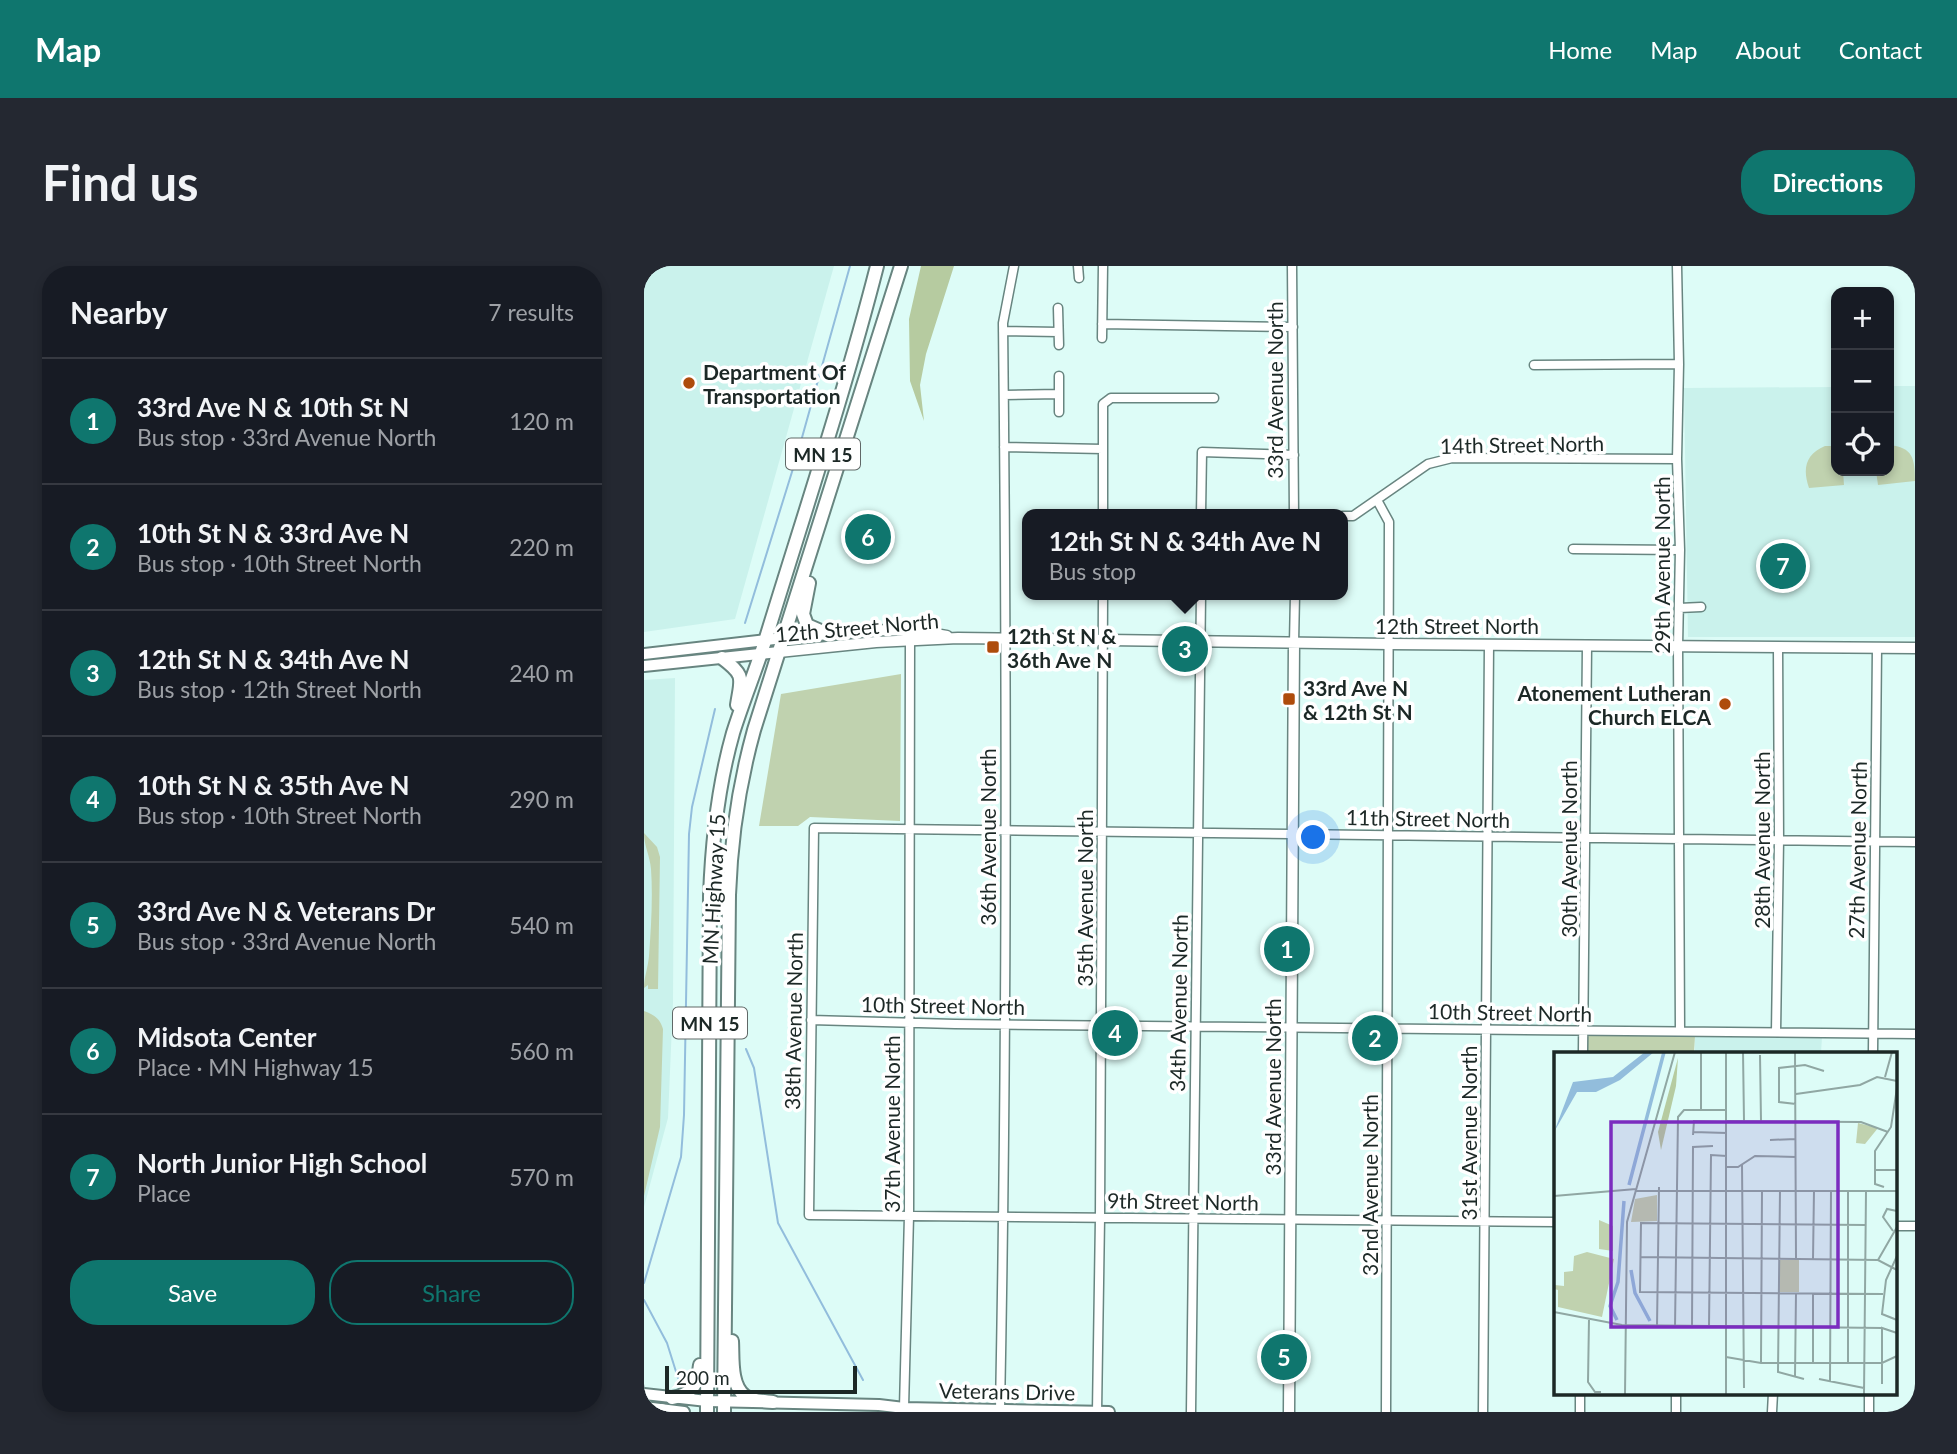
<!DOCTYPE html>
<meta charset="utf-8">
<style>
:root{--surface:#171b24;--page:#242831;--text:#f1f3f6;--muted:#9ea1a6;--line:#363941;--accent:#0f766e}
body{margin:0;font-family:Lato,sans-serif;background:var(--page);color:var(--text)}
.controls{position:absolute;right:21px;top:21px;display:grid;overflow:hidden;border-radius:14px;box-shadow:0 4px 10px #0003}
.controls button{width:63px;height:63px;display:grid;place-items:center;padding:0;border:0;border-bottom:2px solid var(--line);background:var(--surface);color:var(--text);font:35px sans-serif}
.scale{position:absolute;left:21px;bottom:18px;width:192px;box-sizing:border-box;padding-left:7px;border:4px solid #1c2826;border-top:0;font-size:19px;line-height:24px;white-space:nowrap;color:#1c2826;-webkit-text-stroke:5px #fff;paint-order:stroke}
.you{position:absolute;left:670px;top:572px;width:24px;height:24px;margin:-18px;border:5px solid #fff;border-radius:50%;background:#1a73e8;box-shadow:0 0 0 10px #1a73e833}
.badge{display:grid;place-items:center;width:46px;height:46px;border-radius:50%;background:var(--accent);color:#fff;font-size:23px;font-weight:700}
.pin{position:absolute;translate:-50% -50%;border:4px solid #fff;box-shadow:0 2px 7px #0006}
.popup{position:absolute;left:378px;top:243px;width:326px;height:91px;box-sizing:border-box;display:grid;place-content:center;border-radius:14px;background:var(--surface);filter:drop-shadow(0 2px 5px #0005);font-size:23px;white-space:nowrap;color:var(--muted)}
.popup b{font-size:26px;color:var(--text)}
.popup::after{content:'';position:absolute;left:50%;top:100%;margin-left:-14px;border:14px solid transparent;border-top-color:var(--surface)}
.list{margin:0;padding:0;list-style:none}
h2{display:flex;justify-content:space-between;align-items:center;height:91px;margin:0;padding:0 28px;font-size:30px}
h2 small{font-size:23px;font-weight:400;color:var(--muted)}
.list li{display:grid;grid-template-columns:46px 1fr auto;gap:21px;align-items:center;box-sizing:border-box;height:126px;padding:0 28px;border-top:2px solid var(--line)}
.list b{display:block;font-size:26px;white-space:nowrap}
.list p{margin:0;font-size:23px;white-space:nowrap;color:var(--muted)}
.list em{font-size:23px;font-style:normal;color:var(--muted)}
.actions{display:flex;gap:14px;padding:21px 28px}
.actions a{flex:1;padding:16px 0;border:2px solid var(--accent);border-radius:28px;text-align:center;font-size:24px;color:var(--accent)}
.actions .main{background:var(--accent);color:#fff}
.icon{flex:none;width:38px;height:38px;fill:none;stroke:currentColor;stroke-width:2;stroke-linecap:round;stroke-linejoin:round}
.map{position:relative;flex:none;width:1271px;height:1146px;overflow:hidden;border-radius:28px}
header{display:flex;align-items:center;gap:42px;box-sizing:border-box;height:98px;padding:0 35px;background:var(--accent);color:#fff}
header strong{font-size:33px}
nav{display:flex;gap:38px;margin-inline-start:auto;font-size:24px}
.intro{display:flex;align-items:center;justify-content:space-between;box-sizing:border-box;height:168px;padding:0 42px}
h1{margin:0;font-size:49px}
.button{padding:18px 32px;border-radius:28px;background:var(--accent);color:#fff;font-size:24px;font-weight:700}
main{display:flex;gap:42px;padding:0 42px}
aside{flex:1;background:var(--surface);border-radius:28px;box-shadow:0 4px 10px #0003}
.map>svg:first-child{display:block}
.built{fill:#caf2ec}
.green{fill:#c0d2af}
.forest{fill:#b6cba0}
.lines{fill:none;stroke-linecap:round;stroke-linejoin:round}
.stream{stroke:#92bddc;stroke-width:2}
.minor-casing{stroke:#688580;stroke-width:11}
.tertiary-casing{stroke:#688580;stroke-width:13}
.secondary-casing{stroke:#688580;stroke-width:14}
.trunk-casing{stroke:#688580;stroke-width:16}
.minor{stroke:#fff;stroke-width:8}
.tertiary{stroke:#fff;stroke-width:10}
.secondary{stroke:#fff;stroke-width:10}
.trunk{stroke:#fff;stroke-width:12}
.poi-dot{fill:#ae4c0c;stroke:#fff;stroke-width:2.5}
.labels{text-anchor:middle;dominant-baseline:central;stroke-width:7;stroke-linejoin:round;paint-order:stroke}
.shield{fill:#fff;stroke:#606867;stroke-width:2}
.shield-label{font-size:19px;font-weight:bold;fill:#1c2826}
.poi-label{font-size:21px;font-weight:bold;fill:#1c2826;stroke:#fff;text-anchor:start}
.street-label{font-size:21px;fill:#1c2826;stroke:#fff}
.inset-river{fill:none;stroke:#92bddc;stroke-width:3.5}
.inset-road{fill:none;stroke:#90a7a3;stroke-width:2}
.view{fill:#7b2cbf;fill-opacity:0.15;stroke:#7b2cbf;stroke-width:3.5}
.inset-edge{fill:none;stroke:#1c2826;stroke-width:3.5}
</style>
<header>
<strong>Map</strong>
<nav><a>Home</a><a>Map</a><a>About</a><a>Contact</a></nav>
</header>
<div class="intro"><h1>Find us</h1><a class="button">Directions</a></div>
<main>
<aside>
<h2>Nearby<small>7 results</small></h2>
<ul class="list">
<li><span class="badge">1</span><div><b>33rd Ave N &amp; 10th St N</b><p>Bus stop · 33rd Avenue North</p></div><em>120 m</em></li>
<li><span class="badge">2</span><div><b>10th St N &amp; 33rd Ave N</b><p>Bus stop · 10th Street North</p></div><em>220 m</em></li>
<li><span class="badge">3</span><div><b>12th St N &amp; 34th Ave N</b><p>Bus stop · 12th Street North</p></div><em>240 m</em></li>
<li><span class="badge">4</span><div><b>10th St N &amp; 35th Ave N</b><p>Bus stop · 10th Street North</p></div><em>290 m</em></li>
<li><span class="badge">5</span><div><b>33rd Ave N &amp; Veterans Dr</b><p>Bus stop · 33rd Avenue North</p></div><em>540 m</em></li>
<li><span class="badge">6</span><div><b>Midsota Center</b><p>Place · MN Highway 15</p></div><em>560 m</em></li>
<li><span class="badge">7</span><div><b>North Junior High School</b><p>Place</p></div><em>570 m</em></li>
</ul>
<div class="actions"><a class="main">Save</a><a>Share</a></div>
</aside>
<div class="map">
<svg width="1271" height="1146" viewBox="0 0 1271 1146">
<rect width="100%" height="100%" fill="#ddfcf7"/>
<path class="built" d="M0,0H190L91,353L0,366Z
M1245,120H1271V371H1044L1040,122L1192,121V205H1245Z
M31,412L29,736L24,852L0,941V414Z
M1051,770L1178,771L1177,787H1051Z"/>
<path class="green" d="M1245,179C1269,181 1271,193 1271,215L1234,219L1232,205H1245Z
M1181,180H1192V205H1199L1200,219L1165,222C1158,202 1162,188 1181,180Z
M257,408L256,555L166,551L154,560H115L137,428Z
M0,567L13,581L16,591L14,723H4V719L0,722C0,711 4,702 5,690C7,663 9,631 7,603C6,590 0,580 0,567Z
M0,745C11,749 16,753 19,763L16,861L0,930Z
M943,769L1051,770L1050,787H943Z"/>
<path class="forest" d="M277,0H310L282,88L276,119L280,155L266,115L265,53Z"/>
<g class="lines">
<path class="stream" d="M101,357L152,193L206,0
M102,783L110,802L134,957L219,1114
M0,1017L37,891L40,849L45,568L48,541L71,443
M0,1034L23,1077L34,1112"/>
<g class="minor-casing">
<path id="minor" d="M434,0L435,12
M648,0L650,248
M1033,0L1035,98L1033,193L1036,284L1034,380L1036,765
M414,42L415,79
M458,58L649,61
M359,65L414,66
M458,72L459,0
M890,99L1035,98
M415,110V146
M360,129L415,128
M360,181L459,183
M733,234L745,256L742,1146
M459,248V138L467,132H570
M557,248L558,186L650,189
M698,250H709L784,198L808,192L1033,193
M929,283L1036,284
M1035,342L1057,341
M650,377L651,329
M167,754L311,758L1271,768
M1132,766L1135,574L1134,381
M939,787L943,380
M1229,787L1233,382
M912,956L165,949L170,562L1271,576
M1252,960H1271
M260,1142L265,950L266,370
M356,1144C363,782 363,419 359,57L370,0
M453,1146L456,952L459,329
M547,1146L557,329
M839,1146L845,379
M936,1146V1127
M1032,1146V1127
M1128,1146L1129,1127
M1225,1146V1127"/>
</g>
<g class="tertiary-casing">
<path id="tertiary" d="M200,366C235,363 268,363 303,370
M139,372L185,368
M135,386L232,376L314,372L745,378L1271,382
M645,1146L650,377"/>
</g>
<g class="secondary-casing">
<path id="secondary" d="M0,388L139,372
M0,400L135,386
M0,1128L63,1135L235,1139L260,1142L465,1146
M0,1141L40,1146"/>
</g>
<g class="trunk-casing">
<path id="trunk" d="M165,317L159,348L163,359L179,366H205
M78,392C102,410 97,412 93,439
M88,1075C89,1091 86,1119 101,1130C108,1135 120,1135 129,1136
M28,1132C48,1129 54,1118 56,1099
M17,1144L24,1146
M63,1146L66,630C68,575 74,520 89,467C99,435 112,404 122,372C160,248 201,125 233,0
M80,1146L85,629C87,572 95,518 110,464L257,0"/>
</g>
<use href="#minor" class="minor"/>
<use href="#tertiary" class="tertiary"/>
<use href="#secondary" class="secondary"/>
<use href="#trunk" class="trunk"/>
</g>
<g class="poi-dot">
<circle cx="45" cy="117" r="7"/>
<rect x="342" y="374" width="14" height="14" rx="3.5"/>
<rect x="638" y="426" width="14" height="14" rx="3.5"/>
<circle cx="1081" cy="438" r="7"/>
</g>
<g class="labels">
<g class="shield">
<rect x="142" y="172.5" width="74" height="31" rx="5"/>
<rect x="29" y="741.5" width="74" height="31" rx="5"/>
</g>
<g class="shield-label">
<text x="179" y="188">MN 15</text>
<text x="66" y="757">MN 15</text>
</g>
<g class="poi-label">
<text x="59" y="105">Department Of<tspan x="59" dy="24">Transportation</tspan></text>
<text x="363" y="369">12th St N &amp;<tspan x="363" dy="24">36th Ave N</tspan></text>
<text x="659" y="421">33rd Ave N<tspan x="659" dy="24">&amp; 12th St N</tspan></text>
<text x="1067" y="426" text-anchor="end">Atonement Lutheran<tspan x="1067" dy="24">Church ELCA</tspan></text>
</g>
<g class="street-label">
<text transform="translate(630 124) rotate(-90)">33rd Avenue North</text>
<text transform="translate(878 178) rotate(-1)">14th Street North</text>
<text transform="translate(1017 299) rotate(-90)">29th Avenue North</text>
<text x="813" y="359">12th Street North</text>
<text transform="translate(213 361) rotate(-5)">12th Street North</text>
<text transform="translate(784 552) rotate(1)">11th Street North</text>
<text transform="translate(343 571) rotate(-90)">36th Avenue North</text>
<text transform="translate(1117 574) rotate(-90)">28th Avenue North</text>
<text transform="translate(924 583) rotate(-90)">30th Avenue North</text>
<text transform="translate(1213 584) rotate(-89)">27th Avenue North</text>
<text transform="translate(69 623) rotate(-87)">MN Highway 15</text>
<text transform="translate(440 632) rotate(-90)">35th Avenue North</text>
<text transform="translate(534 737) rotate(-89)">34th Avenue North</text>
<text transform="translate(299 739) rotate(1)">10th Street North</text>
<text transform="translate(866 746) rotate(1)">10th Street North</text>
<text transform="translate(149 755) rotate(-89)">38th Avenue North</text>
<text transform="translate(628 821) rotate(-90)">33rd Avenue North</text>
<text transform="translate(247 858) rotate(-90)">37th Avenue North</text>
<text transform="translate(824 867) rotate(-90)">31st Avenue North</text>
<text transform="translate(725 919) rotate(-90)">32nd Avenue North</text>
<text transform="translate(539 935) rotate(1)">9th Street North</text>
<text transform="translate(363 1125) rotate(1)">Veterans Drive</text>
</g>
</g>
<g transform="translate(910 786)">
<rect width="343" height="343" fill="#ddfcf7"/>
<path d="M304,71L324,76L311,92L302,91ZM103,143V169L77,170L81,147ZM45,168L59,174V199L45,197ZM33,200L60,207L48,265L4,255V238L0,237V220L1,233L10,234V220L19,219L20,204ZM226,208H245V240H225Z" fill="#c0d2af"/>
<path d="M124,6L122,34L107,98L104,80Z" fill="#b6cba0"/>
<path d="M91,0H100L66,28L42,40H23L0,80L19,30L59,25Z" fill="#92bddc"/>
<path class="inset-river" d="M75,133L110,0M77,218L81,241L96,269M63,268L56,254L64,230L70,149"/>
<path class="inset-road" d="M172,0V343M189,0L190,69M241,0L242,207M206,3L207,69M331,25L338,0M242,42L306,33L323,25L343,29M242,52L225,50V16L251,13L270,19M147,57V0M173,69L307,70L334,80M139,80L173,81M139,83L140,69L173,70M216,88L242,87M188,112L190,336M173,115H184L201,104L242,105M321,118H343M330,135L321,132V99L337,75L343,36M226,138L224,320L250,327M81,139H343M294,139V311M0,144L82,137M312,173L87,171L86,240L329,242M339,179L329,165L333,157L343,159M343,204L332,228L328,262L343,268M87,205L324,208L343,218M259,207L260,138M324,208L343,175M0,260L68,273L328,276M35,267L34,330L41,340H47M103,274L105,135M121,275L124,65L130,58H173M138,275L139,95L159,94M155,275L157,103L173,104M172,305L207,311H328L343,304M207,311L208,138M259,311V242M241,324L242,241M265,327L310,336M276,330L277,138M328,332V276L343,281M71,343L73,170L121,0M310,343L312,139"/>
<path class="view" d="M57,70H284V275H57Z"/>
<rect width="343" height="343" class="inset-edge"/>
</g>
</svg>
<div class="controls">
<button>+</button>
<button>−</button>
<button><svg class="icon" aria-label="locate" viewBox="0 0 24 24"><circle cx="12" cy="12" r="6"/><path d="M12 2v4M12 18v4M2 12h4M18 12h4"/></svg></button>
</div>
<div class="scale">200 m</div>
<div class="you"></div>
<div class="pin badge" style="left:643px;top:683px">1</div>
<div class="pin badge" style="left:731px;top:772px">2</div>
<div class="pin badge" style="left:541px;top:383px">3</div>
<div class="popup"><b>12th St N &amp; 34th Ave N</b>Bus stop</div>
<div class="pin badge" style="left:471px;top:767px">4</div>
<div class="pin badge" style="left:640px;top:1091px">5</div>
<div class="pin badge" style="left:224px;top:271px">6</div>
<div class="pin badge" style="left:1139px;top:300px">7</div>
</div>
</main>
